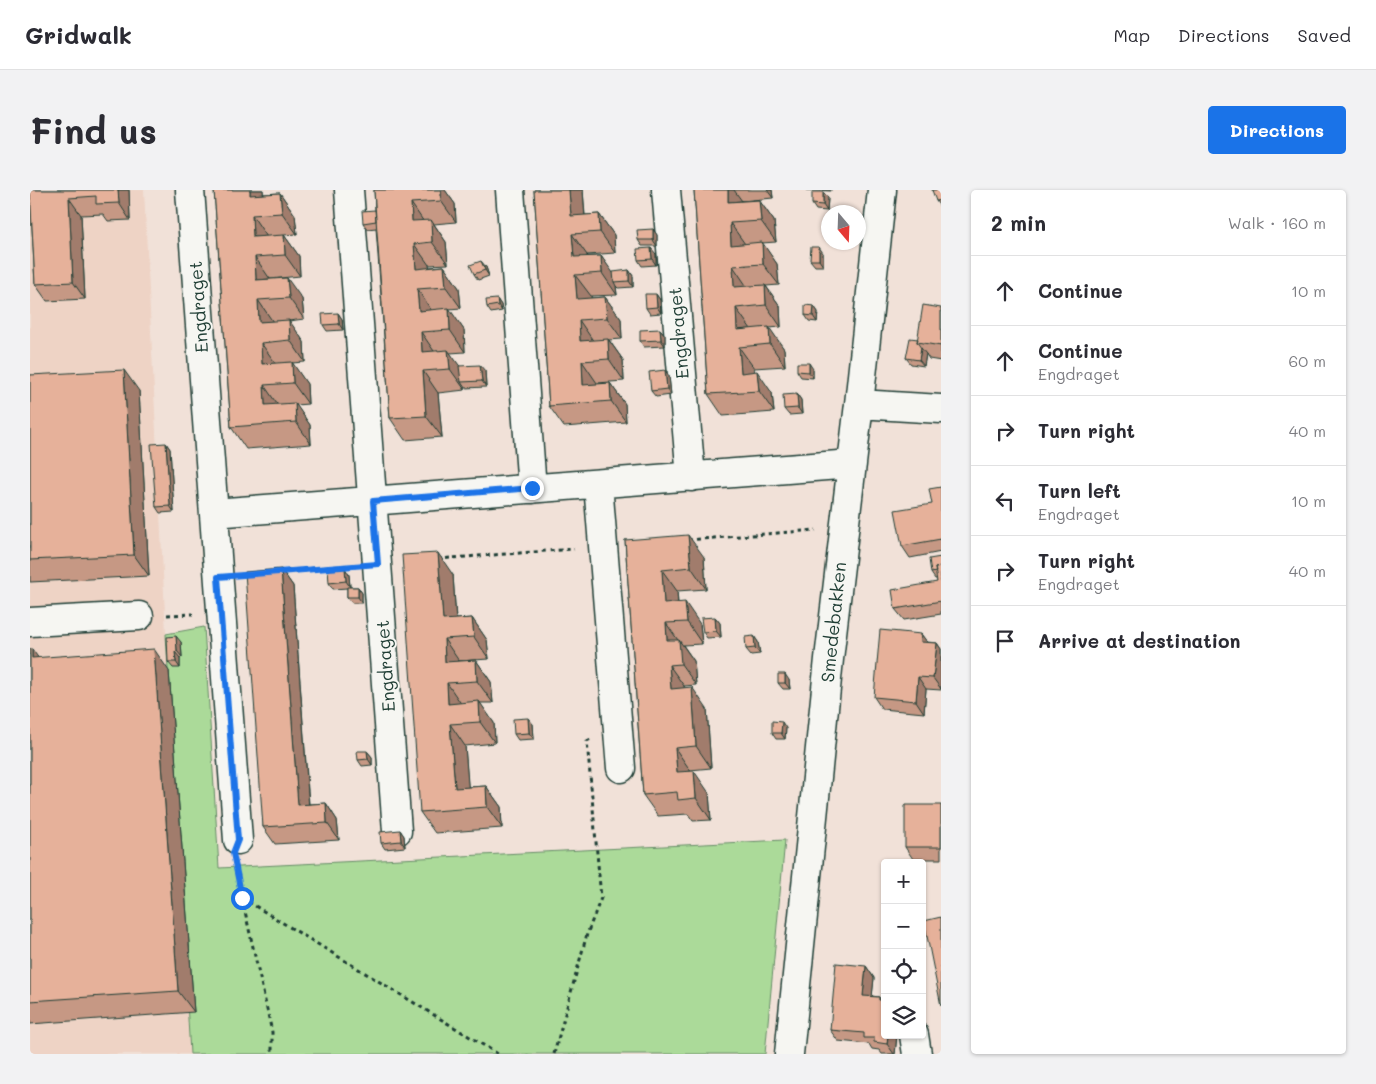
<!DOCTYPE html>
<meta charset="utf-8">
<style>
:root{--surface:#fff;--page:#f2f2f3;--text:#2b2b33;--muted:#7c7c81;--line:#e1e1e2;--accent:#1a73e8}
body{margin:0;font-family:Mali,sans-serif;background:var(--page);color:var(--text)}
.controls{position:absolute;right:15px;bottom:15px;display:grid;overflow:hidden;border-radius:5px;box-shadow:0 1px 4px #0004}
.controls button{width:45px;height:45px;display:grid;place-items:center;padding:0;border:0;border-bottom:1px solid var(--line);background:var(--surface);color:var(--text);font:25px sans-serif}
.compass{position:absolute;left:791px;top:15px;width:45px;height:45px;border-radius:50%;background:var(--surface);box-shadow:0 1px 4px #0004;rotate:161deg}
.stop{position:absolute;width:15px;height:15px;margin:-11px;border:4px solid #1a73e8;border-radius:50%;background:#fff}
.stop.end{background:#1a73e8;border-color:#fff;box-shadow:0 1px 5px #0008}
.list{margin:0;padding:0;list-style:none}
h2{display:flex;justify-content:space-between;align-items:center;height:65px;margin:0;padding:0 20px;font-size:21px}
h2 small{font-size:16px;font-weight:400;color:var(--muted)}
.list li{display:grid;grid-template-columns:32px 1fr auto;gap:15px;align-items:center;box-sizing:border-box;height:70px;padding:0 20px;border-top:1px solid var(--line)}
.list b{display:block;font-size:19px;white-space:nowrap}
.list p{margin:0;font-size:16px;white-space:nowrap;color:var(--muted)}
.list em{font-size:16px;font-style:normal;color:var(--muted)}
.icon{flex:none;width:28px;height:28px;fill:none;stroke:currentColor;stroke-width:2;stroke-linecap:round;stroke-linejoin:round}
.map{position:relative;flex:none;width:911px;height:864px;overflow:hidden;border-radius:5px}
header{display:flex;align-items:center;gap:30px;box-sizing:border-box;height:70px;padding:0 25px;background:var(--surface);border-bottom:1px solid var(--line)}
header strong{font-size:24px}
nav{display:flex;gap:28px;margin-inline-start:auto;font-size:18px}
.intro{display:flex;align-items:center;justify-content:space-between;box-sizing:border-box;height:120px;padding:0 30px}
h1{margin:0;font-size:35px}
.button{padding:12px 22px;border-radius:5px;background:var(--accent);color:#fff;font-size:18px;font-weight:700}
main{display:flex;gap:30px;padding:0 30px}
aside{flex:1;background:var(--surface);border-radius:5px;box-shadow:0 1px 4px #0004}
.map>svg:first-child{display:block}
.built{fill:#eed3c5}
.green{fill:#abda99;stroke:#658c66}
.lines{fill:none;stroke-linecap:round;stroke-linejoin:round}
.minor-casing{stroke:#1f3d34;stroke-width:31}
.path{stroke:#1f3d34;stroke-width:3;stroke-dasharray:4 4;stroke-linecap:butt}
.minor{stroke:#f6f6f2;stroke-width:28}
.wall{fill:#c69884;stroke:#1f3d34}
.shaded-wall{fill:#a17c6c;stroke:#1f3d34}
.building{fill:#e6b19a;stroke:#1f3d34}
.route{stroke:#1a73e8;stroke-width:6}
.labels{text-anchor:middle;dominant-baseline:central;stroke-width:4;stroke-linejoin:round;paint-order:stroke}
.street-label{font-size:18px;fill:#1f3d34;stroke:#f6f6f2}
</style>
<header>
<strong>Gridwalk</strong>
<nav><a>Map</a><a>Directions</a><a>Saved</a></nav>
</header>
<div class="intro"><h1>Find us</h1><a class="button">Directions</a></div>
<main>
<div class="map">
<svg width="911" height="864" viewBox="0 0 911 864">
<rect width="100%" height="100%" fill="#f1e1d8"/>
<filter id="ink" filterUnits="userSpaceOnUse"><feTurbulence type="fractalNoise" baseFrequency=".02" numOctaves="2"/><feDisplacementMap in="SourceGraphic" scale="10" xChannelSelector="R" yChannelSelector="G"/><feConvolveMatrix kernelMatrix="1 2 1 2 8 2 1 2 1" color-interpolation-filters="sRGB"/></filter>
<g filter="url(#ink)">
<path class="built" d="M0,0H114L136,444L160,864H0Z"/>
<path class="green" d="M174,437L189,678L755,650L735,864H160L136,444Z"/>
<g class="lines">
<g class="minor-casing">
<path id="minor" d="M160,0L208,650
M319,0L367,641
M480,0L502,299
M636,0L661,287
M829,214L911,219
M568,294L591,578
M184,323L822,274
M0,432L109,426
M884,845L887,864
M759,864L799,469L829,214L852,0"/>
</g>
<path class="path" d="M658,350L786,340
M408,369L544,359
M249,382L320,376
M137,425L163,424
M206,676L212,708L468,864
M212,708L242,842V864
M524,864L557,744L571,708L557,551L561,549"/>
<use href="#minor" class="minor"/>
</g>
<path class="wall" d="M0,0H99L100,30L78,31L73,24L51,25L55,109L17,111L5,94Z
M184,0H233V4L250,3L265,25L267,44L254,45L269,66L270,86L240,89L272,109L274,129L259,131L274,152L275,172L262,173L277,194L278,214L266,215L280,235L281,254L216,259L201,237Z
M344,0H415L425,14L426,32L404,34L416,52L418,74L399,75V77L414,76L429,98L431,118L419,119L434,140L435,162L420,163L429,176L455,181L456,197L435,198V200L408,203L412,247L375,250L360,228L346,38L337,39L333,33L345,20Z
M504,0H553L555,25L569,24L584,45L585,63L557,65L558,66H571L583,84L599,80L603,86V97L588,98L586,96L587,105L561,106V108L575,107L591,129L592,149L579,150L593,170L594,191L567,193V194L580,193L595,214L596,232L534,237L519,216Z
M664,0H742L743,8L712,11L729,10L744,31L746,52L732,53L747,74L749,95L736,96L750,116L751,137L739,138L754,159L755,176L724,178V181L742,203L744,222L693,226L678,204Z
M776,0H801V1Z
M911,0V18L906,11Z
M793,2L798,8L797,21L786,20L782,14Z
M623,39L627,45V56H612L608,50Z
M793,63V76H785L780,70Z
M626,64V75L612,76L608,70Z
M456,77L459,86L448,90L444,84Z
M626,104L630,110L631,123L620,124L616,118Z
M467,109L471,115L472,121L461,123L457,117Z
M784,116L788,122L787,132L779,131L775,125Z
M911,118V171L899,169L896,164L894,176L881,174L876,168L888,149Z
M308,123L312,129L313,140L297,141L293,135Z
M630,139L635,145V156L614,157L610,151Z
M783,179V188L771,187L767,181Z
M0,185L109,201L119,386L0,392Z
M639,186L641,205L626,207L621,201Z
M767,204L771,210L772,224L759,225L754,219Z
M136,253L140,259L144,322L130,323L126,317Z
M911,297V362L880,368L872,356L902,314Z
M595,350L674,367L676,399L647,401L648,413L670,434L672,454L653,455L664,471L666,495L654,496V498L677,519L681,578L660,580V582L679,603L681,630L663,631L658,624L628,626L613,605Z
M911,367V424L874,430L865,419L907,392V389H905L901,383Z
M315,378L319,385L320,397H328L332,403V413H322L317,407V398L303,399L299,393Z
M251,379L263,396L279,614L296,613L307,630L309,650L245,654L233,637Z
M423,385L426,429L442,428L457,450L459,469L429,471L446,470L461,492L463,513H450L464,533L465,553L435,556L438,597L456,596L471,617L472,638L405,643L390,622Z
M685,427L690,433L691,447L677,448L673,442Z
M891,444L897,452L907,453L911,459V500L896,499L894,523L852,519L844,507Z
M724,446L728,452L730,464L721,465L716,459Z
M151,452L152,467L150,468V478H143L138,472Z
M0,459L8,468L139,481L164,822L0,834Z
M759,490L760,499H753L748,493Z
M503,534L504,549L488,550L484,544Z
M756,538L755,549H746L742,543Z
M337,561L342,567V575L332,576L328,570Z
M911,615V669H883L875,657Z
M370,640L374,646L375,657L355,659L351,653Z
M836,776L844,788L842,806L849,807L851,810L855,845H867L865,864H852L849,860L842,859L839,854L808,851L800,840Z"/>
<path class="shaded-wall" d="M88,0H99L100,30L89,13Z
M220,0H233L235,24L220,5Z
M411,0H415L425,14L426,32L411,11Z
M539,0H553L556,43L541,26Z
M698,0H704L712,11L698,12Z
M737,0H742L743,8Z
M793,2L798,8L797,21L793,15Z
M250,3L265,25L267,44L252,23Z
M39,8L51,25L55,109L43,92Z
M729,10L744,31L746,52L731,31Z
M381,13L396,35L398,53L382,31Z
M569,24L584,45L585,63L570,42Z
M222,25L237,47H223Z
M401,30L416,52L418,74L402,52Z
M700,33L715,54L716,76L701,55Z
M623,39L627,45V56L623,50Z
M542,44L557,65L559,84L544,67Z
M254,45L269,66L270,86L255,65Z
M732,52L747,74L749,95L733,74Z
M384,54L399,75L401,98L386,79Z
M789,57L793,63V76L789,70Z
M621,58L626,64V75L622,69Z
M571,66L586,87L584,92L586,96L587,105L572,83Z
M225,67L240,89L226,90Z
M451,71L456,77L459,86L455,80Z
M414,76L429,98L431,118L416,97Z
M703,76L718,98L704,97Z
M599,80L603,86V97L599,91Z
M545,85L561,106L562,129L547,109Z
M257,88L272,109L274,129L259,108Z
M735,95L750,116L751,137L736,115Z
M387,99L402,121L404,142L389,121Z
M626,104L630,110L631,123L627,117Z
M575,107L591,129L592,149L577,128Z
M467,109L471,115L472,121L468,115Z
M228,110L243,132H229Z
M784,116L788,122L787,132L783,126Z
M419,118L434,140L435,162L420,140Z
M706,118L721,139L707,140Z
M308,123L312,129L313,140L309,134Z
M259,130L274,152L275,172L260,150Z
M549,130L564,152L550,151Z
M739,137L754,159L755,176L740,154Z
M630,139L635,145V156L631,150Z
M391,142L406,164L392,162Z
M578,149L593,170L594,191L579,169Z
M231,153L246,174H232Z
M709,157L724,178L726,201L711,183Z
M891,158L896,164L894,176L889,170Z
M418,160L434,182L431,192L435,198V200L420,179Z
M552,171L567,193L568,212L553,195Z
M262,172L277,194L278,214L263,193Z
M779,173L783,179V188L779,182Z
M450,175L455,181L456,197L452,191Z
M94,180L109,201L119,386L104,365Z
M635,180L639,186L641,205L637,199Z
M393,181L408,203L412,247L396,226Z
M727,181L742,203L744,222L729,201Z
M580,193L595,214L596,232L581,211Z
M234,195L249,217L235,215Z
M767,204L771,210L772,224L768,218Z
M265,213L280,235L281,254L266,232Z
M136,253L140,259L144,322L140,316Z
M658,345L674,367L676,399L661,377Z
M408,363L423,385L427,448L413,430Z
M315,378L319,385L320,397L316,391Z
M251,379L263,396L280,632L268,615Z
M632,380L647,401L649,432L634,414Z
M328,397L332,403V413L328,407Z
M655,412L670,434L672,454L657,432Z
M685,427L690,433L691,447L686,441Z
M442,428L457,450L459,469L444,447Z
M636,433L650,453L649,450L664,471L666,495L651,474L637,450Z
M891,444L900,456L891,452Z
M146,446L151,452L152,467L147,461Z
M724,446L728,452L730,464L725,458Z
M414,449L429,471L430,492L415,472Z
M907,453L911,459V499L903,488Z
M2,459L17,480L2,468Z
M124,459L139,481L164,822L148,801Z
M145,462L150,468V478L146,472Z
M446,470L461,492L463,513L447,491Z
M639,475L654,496L656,520L641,499Z
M755,484L759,490L760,499L755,493Z
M888,487L896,499L894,523L886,511Z
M417,493L432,515L418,514Z
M662,497L677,519L681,578L666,556Z
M449,511L464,533L465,553L450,532Z
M498,528L503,534L504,549L499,543Z
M752,532L756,538L755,549L751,543Z
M420,534L435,556L440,618L425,598Z
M645,558L660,580L662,604L647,582Z
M337,561L342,567V575L338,569Z
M664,581L679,603L681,630L666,608Z
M456,596L471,617L472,638L457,617Z
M296,613L307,630L309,650L297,633Z
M370,640L374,646L375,657L371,651Z
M836,776L844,788L841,817L833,806Z
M858,845H867L865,864H864L857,854Z"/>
<path class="building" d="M0,0H88L89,13L66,14V6L39,8L43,92L5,94Z
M184,0H220V5L250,3L252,23L222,25L223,47L254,45L255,65L225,67L226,90L257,88L259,108L228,110L229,132L259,130L260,150L231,153L232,174L262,172L263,193L234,195L235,215L265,213L266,232L201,237Z
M344,0H411V11L381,13L382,31L401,30L402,52L384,54L386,79L414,76L416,97L387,99L389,121L419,118L420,140L391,142L392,162L418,160L420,179L393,181L396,226L360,228Z
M504,0H539L541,26L569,24L570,42L542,44L544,67L571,66L572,83L545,85L547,109L575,107L577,128L549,130L550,151L578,149L579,169L552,171L553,195L580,193L581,211L519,216Z
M664,0H698V12L729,10L731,31L700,33L701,55L732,52L733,74L703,76L704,97L735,95L736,115L706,118L707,140L739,137L740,154L709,157L711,183L727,181L729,201L678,204Z
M902,0H911V10L906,11Z
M782,2H793V15L782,14Z
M345,20L346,31L333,33L332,21Z
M623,39V50H608L607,40Z
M781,57H789V70H780Z
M621,58L622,69L608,70L607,59Z
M451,71L455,80L444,84L440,75Z
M599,80V91L584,92L583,82Z
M615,104H626L627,117L616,118Z
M467,109L468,115L457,117L456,110Z
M775,115L784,116L783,126L775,125Z
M893,115L911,118V156L887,152Z
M308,123L309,134L293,135L292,124Z
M630,139L631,150L610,151V140Z
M880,148L888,149L887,152L891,158L889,170L876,168Z
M767,173H779V182L767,181Z
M450,175L452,191L431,192L429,176Z
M94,180L104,365L0,370V185Z
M635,180L637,199L621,201L619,182Z
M767,204L768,218L754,219L753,205Z
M136,253L140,316L126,317L121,254Z
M911,297V349L872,356L865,320L902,314L899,299Z
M658,345L661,377L632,380L634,414L655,412L657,432L636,433L637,450H649L651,474L639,475L641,499L662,497L666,556L645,558L647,582L664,581L666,608L648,610L647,602L613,605L595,350Z
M408,363L413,430L442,428L444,447L414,449L415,472L446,470L447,491L417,493L418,514L449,511L450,532L420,534L425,598L456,596L457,617L390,622L372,365Z
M911,367V377L905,378L906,382L901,383L899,369Z
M911,377V411L865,419L862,400L907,392L905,378Z
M315,378L316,391L299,393L298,379Z
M251,379L268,615L296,613L297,633L233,637L215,382Z
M317,397H328V407H317Z
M685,427L686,441L673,442L671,428Z
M850,440L891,444V452L907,453L903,488L888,487L886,511L844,507Z
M146,446L147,461L145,462L146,472H138L137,447Z
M724,446L725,458L716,459L715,447Z
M0,459H2V468L124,459L148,801L0,811Z
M748,484H755V493H748Z
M498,528L499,543L484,544L483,529Z
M742,531L752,532L751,543H742Z
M327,561H337L338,569L328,570Z
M875,615H911V657H875Z
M370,640L371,651L351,653L350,642Z
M911,727V816L894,731Z
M806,773L836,776L833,806L849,807V810H855V845H858L857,854L844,852V848H834V843L800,840Z"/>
</g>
<g class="lines" filter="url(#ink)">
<path class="route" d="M212,708L203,663L208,650L188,387L348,374L343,311L502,298"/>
</g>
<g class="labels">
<g class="street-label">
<text transform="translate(168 117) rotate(-94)">Engdraget</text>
<text transform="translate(648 143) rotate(-95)">Engdraget</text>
<text transform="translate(803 432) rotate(-84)">Smedebakken</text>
<text transform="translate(355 476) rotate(-94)">Engdraget</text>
</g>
</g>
</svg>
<div class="controls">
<button>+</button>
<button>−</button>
<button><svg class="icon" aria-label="locate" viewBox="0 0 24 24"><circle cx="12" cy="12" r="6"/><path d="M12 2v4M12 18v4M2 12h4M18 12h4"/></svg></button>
<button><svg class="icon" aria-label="layers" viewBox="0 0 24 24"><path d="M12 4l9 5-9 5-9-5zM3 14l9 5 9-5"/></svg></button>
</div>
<svg class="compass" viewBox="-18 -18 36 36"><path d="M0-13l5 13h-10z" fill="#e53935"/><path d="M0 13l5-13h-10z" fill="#7c7c81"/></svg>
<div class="stop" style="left:212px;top:708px"></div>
<div class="stop end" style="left:502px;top:298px"></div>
</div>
<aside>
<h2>2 min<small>Walk · 160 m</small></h2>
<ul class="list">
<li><svg class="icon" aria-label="ahead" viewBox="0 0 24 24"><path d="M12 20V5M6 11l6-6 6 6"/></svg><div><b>Continue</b></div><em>10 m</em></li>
<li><svg class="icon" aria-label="ahead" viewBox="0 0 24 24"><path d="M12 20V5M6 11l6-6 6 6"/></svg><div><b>Continue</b><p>Engdraget</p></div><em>60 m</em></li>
<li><svg class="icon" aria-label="right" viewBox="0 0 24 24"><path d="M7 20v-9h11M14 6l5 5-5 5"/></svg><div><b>Turn right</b></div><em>40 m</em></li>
<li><svg class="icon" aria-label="left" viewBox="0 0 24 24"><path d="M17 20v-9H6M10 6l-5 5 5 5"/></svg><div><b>Turn left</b><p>Engdraget</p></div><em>10 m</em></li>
<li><svg class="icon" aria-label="right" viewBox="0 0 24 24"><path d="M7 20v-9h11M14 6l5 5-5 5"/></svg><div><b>Turn right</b><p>Engdraget</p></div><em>40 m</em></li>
<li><svg class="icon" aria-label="arrive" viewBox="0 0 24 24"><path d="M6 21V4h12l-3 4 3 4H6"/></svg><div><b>Arrive at destination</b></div></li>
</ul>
</aside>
</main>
